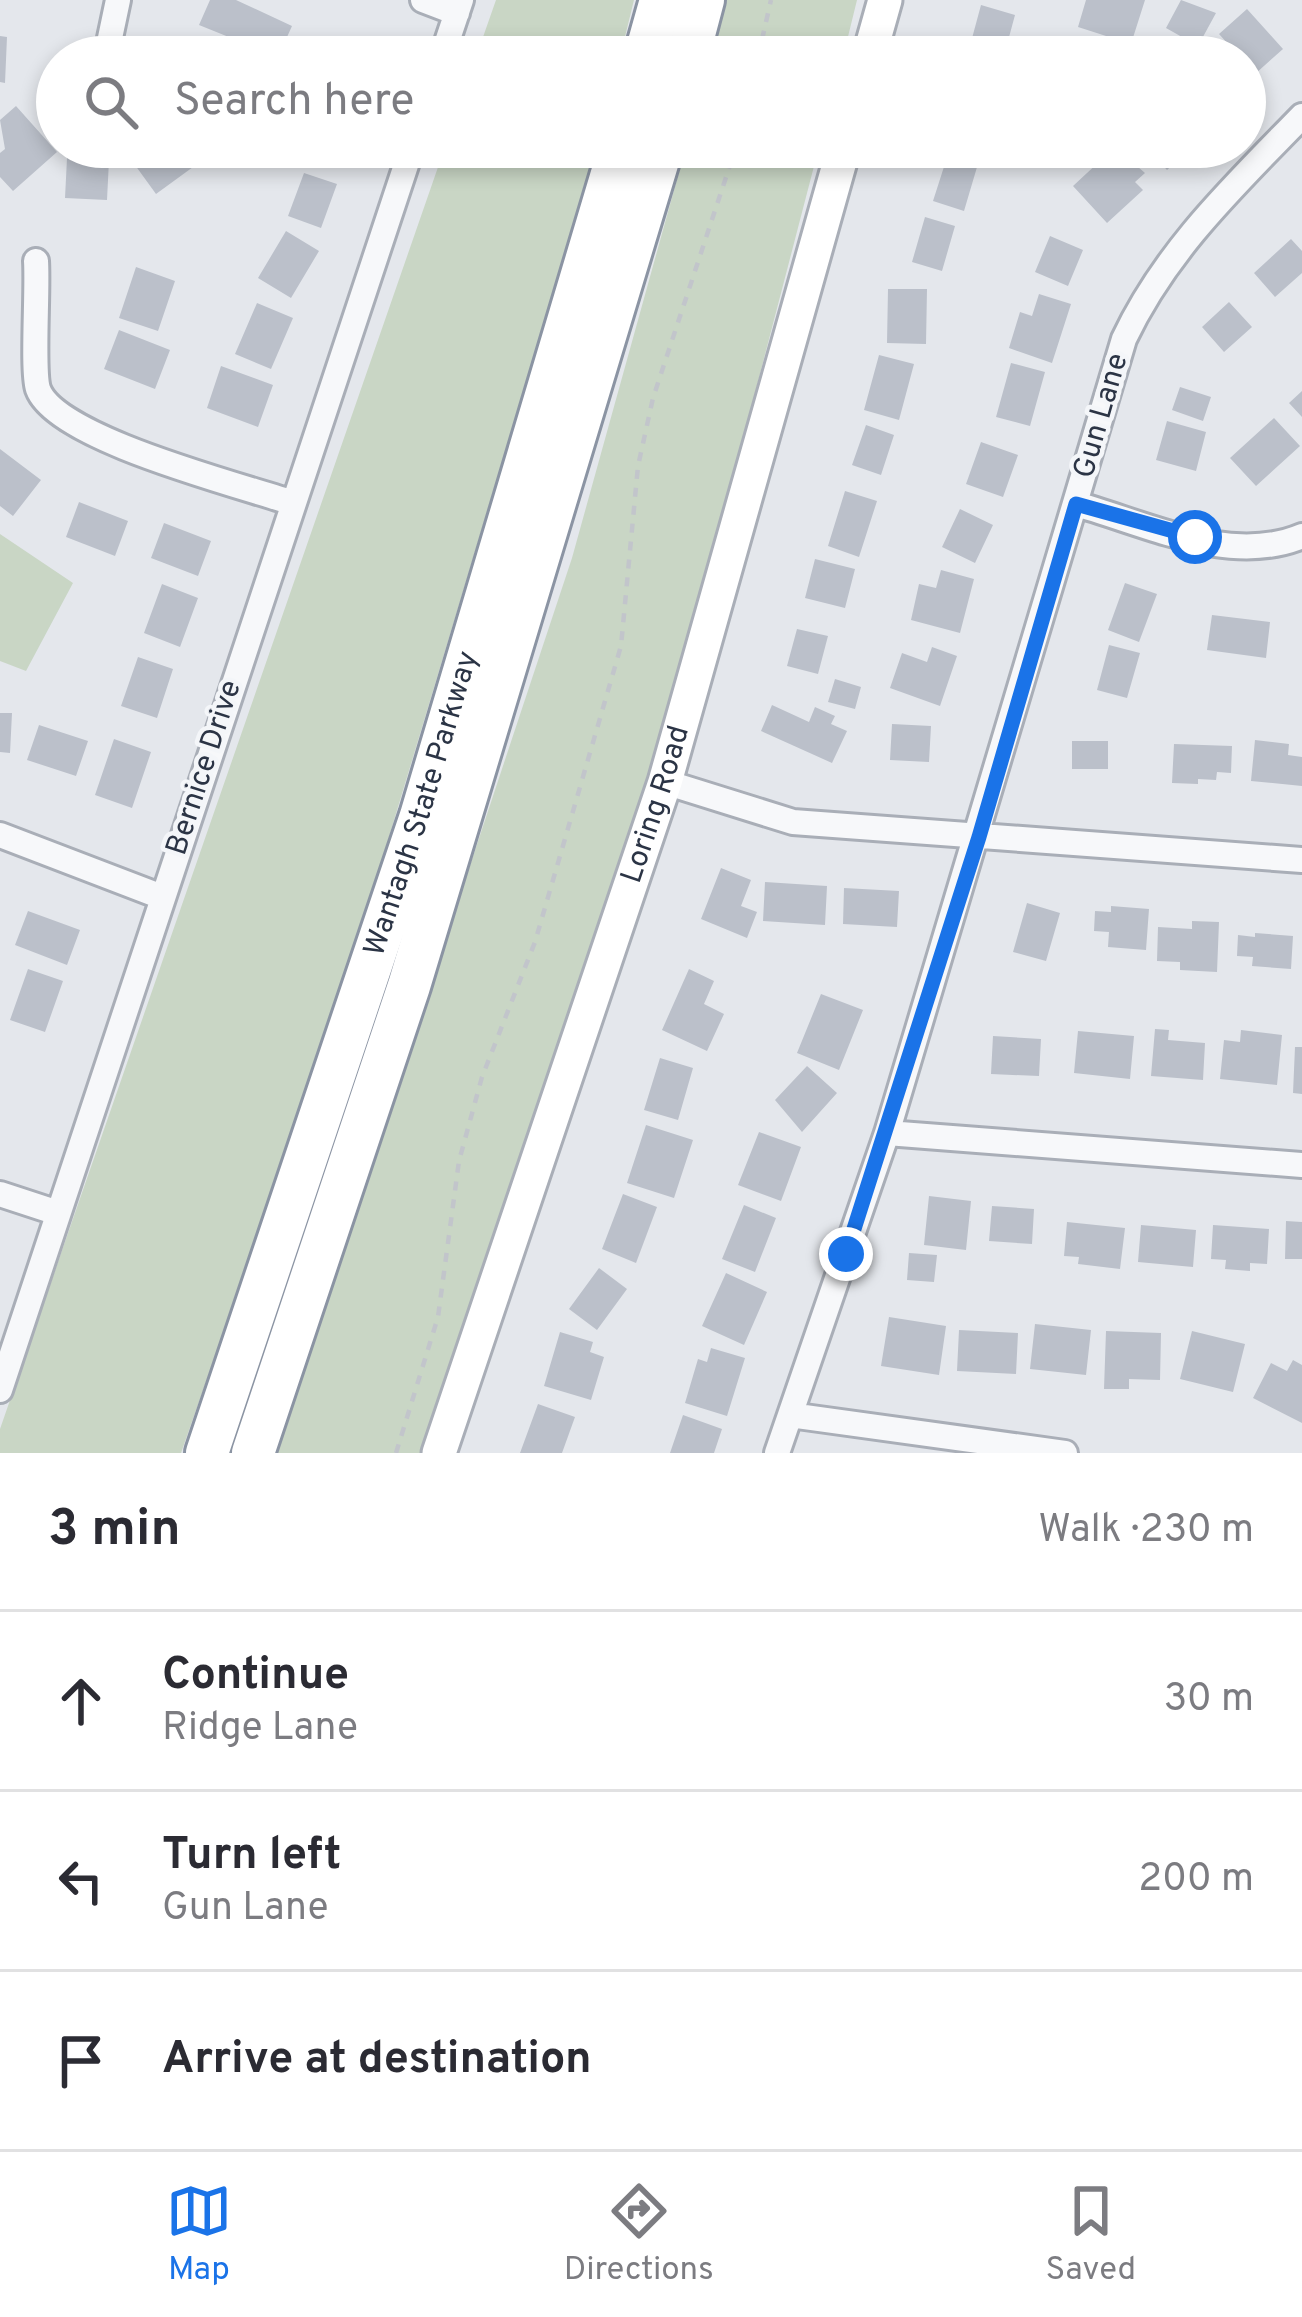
<!DOCTYPE html>
<meta charset="utf-8">
<style>
:root{--surface:#fff;--page:#f7f7f7;--text:#2b2b33;--muted:#7c7c81;--line:#e1e1e2;--accent:#1a73e8}
body{margin:0;font-family:Overpass,sans-serif;background:var(--page);color:var(--text)}
.stop{position:absolute;width:36px;height:36px;margin:-27px;border:9px solid #1a73e8;border-radius:50%;background:#fff}
.stop.end{background:#1a73e8;border-color:#fff;box-shadow:0 3px 12px #0008}
.list{margin:0;padding:0;list-style:none}
h2{display:flex;justify-content:space-between;align-items:center;height:156px;margin:0;padding:0 48px;font-size:51px}
h2 small{font-size:39px;font-weight:400;color:var(--muted)}
.list li{display:grid;grid-template-columns:78px 1fr auto;gap:36px;align-items:center;box-sizing:border-box;height:180px;padding:0 48px;border-top:3px solid var(--line)}
.list b{display:block;font-size:45px;white-space:nowrap}
.list p{margin:0;font-size:39px;white-space:nowrap;color:var(--muted)}
.list em{font-size:39px;font-style:normal;color:var(--muted)}
.icon{flex:none;width:66px;height:66px;fill:none;stroke:currentColor;stroke-width:2;stroke-linecap:round;stroke-linejoin:round}
.map{position:relative;flex:none;width:1302px;height:1453px;overflow:hidden}
.search{position:absolute;background:var(--surface);box-shadow:0 6px 18px #0003;left:36px;right:36px;top:36px;height:132px;display:flex;align-items:center;gap:30px;box-sizing:border-box;padding:0 42px;border-radius:66px;color:var(--muted);font-size:45px}
.sheet{height:696px;background:var(--surface)}
nav{display:flex;justify-content:space-around;align-items:center;box-sizing:border-box;height:168px;border-top:3px solid var(--line);background:var(--surface);font-size:33px;color:var(--muted)}
nav a{display:grid;justify-items:center;gap:6px}
nav .on{color:var(--accent)}
.map>svg:first-child{display:block}
.green{fill:#c9d6c5}
.building{fill:#bbc0ca}
.lines{fill:none;stroke-linecap:round;stroke-linejoin:round}
.street-casing{stroke:#a9aeb7;stroke-width:30}
.secondary-casing{stroke:#a9aeb7;stroke-width:39}
.highway-casing{stroke:#8b94a3;stroke-width:48}
.path{stroke:#c2c5cb;stroke-width:4.5;stroke-dasharray:9 9;stroke-linecap:butt}
.street{stroke:#f7f8fa;stroke-width:24}
.secondary{stroke:#fff;stroke-width:33}
.highway{stroke:#fff;stroke-width:42}
.route{stroke:#1a73e8;stroke-width:15}
.labels{text-anchor:middle;dominant-baseline:central;stroke-width:9;stroke-linejoin:round;paint-order:stroke}
.street-label{font-size:30px;fill:#2b3445;stroke:#f4f6f9}
</style>
<div class="map">
<svg width="1302" height="1453" viewBox="0 0 1302 1453">
<rect width="100%" height="100%" fill="#e4e7ec"/>
<path class="green" d="M496,0H634L620,57H476Z
M727,0H857L843,57H711Z
M445,147H597L338,1006L181,1453H0V1429Z
M686,147H819L653,785L429,1453H275L572,558Z
M0,534L73,583L26,671L0,661Z"/>
<path class="building" d="M210,0H236L292,26L278,57L199,25Z
M1086,0H1145L1131,44L1078,27Z
M1181,0L1216,13L1198,46L1166,28Z
M981,5L1015,15L1005,52L971,42Z
M1247,9L1283,49L1255,74L1219,34Z
M0,36L7,37L5,83L0,82Z
M346,41L379,53L377,57H341Z
M16,106L57,152L13,191L0,177V153L5,149L0,120Z
M160,147H194L204,159L156,194L135,165Z
M1115,147L1145,173L1135,182L1143,190L1107,223L1073,186Z
M1146,147H1192L1167,170Z
M950,148L980,157L964,211L933,201Z
M67,158L109,160L107,200L65,198Z
M304,173L337,184L321,228L288,216Z
M925,217L955,226L942,271L912,262Z
M286,231L319,251L291,298L258,278Z
M1050,236L1083,250L1068,286L1035,272Z
M1291,239L1302,251V273L1275,297L1254,273Z
M136,267L175,281L158,331L119,318Z
M888,289H927L926,344L887,343Z
M1039,294L1071,304L1052,363L1009,348L1020,312L1032,316Z
M1229,302L1252,327L1224,352L1202,327Z
M257,303L293,318L271,369L235,354Z
M119,330L170,350L155,389L104,369Z
M879,355L914,364L899,420L864,410Z
M1011,363L1045,372L1030,426L996,417Z
M221,366L273,385L258,427L207,408Z
M1180,387L1211,397L1203,421L1172,410Z
M1302,391V417L1289,403Z
M1274,418L1300,446L1256,486L1230,458Z
M1167,421L1206,432L1196,471L1156,460Z
M866,425L894,435L881,475L852,465Z
M981,442L1018,455L1003,497L966,484Z
M0,449L41,480L13,516L0,506Z
M845,491L877,501L859,557L828,546Z
M79,502L128,521L115,556L66,537Z
M960,509L993,525L975,563L942,547Z
M164,523L211,541L198,576L151,558Z
M815,559L855,569L845,608L805,598Z
M941,570L974,579L960,633L911,620L919,584L936,588Z
M1125,583L1157,594L1139,642L1108,630Z
M162,584L198,598L180,647L144,633Z
M1212,615L1270,622L1266,658L1207,650Z
M797,629L828,636L818,674L787,666Z
M1109,645L1140,653L1127,698L1097,690Z
M932,647L957,656L940,706L890,688L902,653L927,662Z
M138,657L173,669L157,718L121,706Z
M835,679L861,687L855,709L828,702Z
M772,705L809,722L815,707L835,716L831,724L847,731L832,763L761,731Z
M0,713H12L10,753L0,752Z
M892,724L931,726L929,762L890,760Z
M39,725L88,741L76,776L27,760Z
M114,739L151,752L132,808L95,795Z
M1255,740L1289,744L1288,755L1302,757V786L1251,781Z
M1072,741H1108V769H1072Z
M1174,744L1232,746L1231,773L1217,772L1216,780L1198,779V784L1172,783Z
M721,868L751,880L741,906L757,912L747,938L701,919Z
M765,882L827,886L825,925L763,921Z
M844,888L899,891L897,927L843,924Z
M1027,903L1060,913L1046,961L1013,952Z
M1111,906L1149,909L1146,950L1108,947L1109,932L1094,931L1095,911L1111,912Z
M28,911L80,930L67,965L15,945Z
M1192,921L1219,922L1217,972L1180,970V962L1157,961L1158,927L1192,929Z
M1255,933L1293,936L1291,969L1252,966L1253,957L1237,956L1238,935L1255,937Z
M28,969L63,981L45,1032L10,1020Z
M689,969L714,981L704,1004L724,1014L707,1051L662,1030Z
M821,994L863,1010L839,1070L797,1053Z
M1155,1029L1169,1030L1168,1040L1205,1043L1203,1080L1151,1076Z
M1241,1030L1282,1035L1277,1085L1220,1079L1224,1040L1240,1042Z
M1078,1031L1134,1036L1130,1079L1074,1073Z
M993,1036L1041,1039L1039,1076L991,1074Z
M1295,1047H1302V1094L1293,1093Z
M660,1058L693,1068L678,1120L644,1110Z
M807,1066L837,1093L802,1132L775,1100Z
M646,1125L693,1140L674,1198L627,1183Z
M759,1132L801,1147L781,1201L738,1185Z
M623,1194L657,1207L636,1263L602,1249Z
M929,1196L971,1201L966,1250L924,1245Z
M744,1205L776,1218L755,1272L722,1259Z
M992,1206L1034,1209L1032,1244L989,1241Z
M1286,1221L1302,1222V1259H1285Z
M1067,1222L1125,1228L1120,1269L1078,1264L1079,1257L1064,1256Z
M1141,1225L1196,1230L1193,1267L1138,1262Z
M1213,1225L1269,1229L1267,1264L1250,1263V1271L1225,1269L1226,1260L1211,1259Z
M909,1253L937,1255L934,1282L907,1280Z
M599,1268L627,1289L597,1330L569,1309Z
M726,1273L767,1292L744,1345L702,1326Z
M889,1317L946,1326L939,1375L881,1366Z
M1035,1324L1091,1330L1086,1375L1030,1369Z
M959,1330L1018,1333L1016,1374L957,1371Z
M1106,1331L1161,1333L1160,1380L1129,1379V1389H1104Z
M1192,1331L1245,1344L1233,1392L1180,1379Z
M560,1332L593,1342L590,1352L604,1357L591,1400L544,1386Z
M711,1348L745,1358L727,1416L685,1403L698,1359L707,1362Z
M1293,1360L1302,1365V1423L1253,1398L1271,1363L1287,1371Z
M538,1404L575,1417L562,1453H520Z
M683,1415L722,1429L714,1453H670Z"/>
<g class="lines">
<g class="street-casing">
<path id="street" d="M423,0L457,13
M106,57L118,0
M442,57L461,0
M36,261C38,290 32,370 38,389C56,439 240,485 293,503
M1076,504C1147,524 1231,566 1302,536
M665,782L793,822L1302,860
M0,835L162,897
M887,1133L1302,1165
M0,1194L58,1213
M0,1390L412,147
M790,1415L1065,1453
M777,1453L887,1133L1124,339C1166,250 1234,186 1302,116"/>
</g>
<g class="secondary-casing">
<g id="secondary">
<path d="M869,57L885,0"/>
<path id="s1" d="M439,1453L665,782L844,147"/>
</g>
</g>
<g class="highway-casing">
<g id="highway">
<path d="M645,57L661,0"/>
<path d="M688,57L703,0"/>
<path id="s2" d="M207,1453L421,816L620,147"/>
<path d="M253,1453L409,986L662,147"/>
</g>
</g>
<path class="path" d="M758,57L771,0
M396,1453L438,1317L459,1161L482,1077L535,942L621,646L638,466L653,398L736,147"/>
<use href="#street" class="street"/>
<use href="#secondary" class="secondary"/>
<use href="#highway" class="highway"/>
</g>
<g class="lines">
<path class="route" d="M846,1254L979,837L1076,504L1195,537"/>
</g>
<g class="labels">
<g class="street-label">
<text transform="translate(1102 416) rotate(-74)">Gun Lane</text>
<text transform="translate(205 768) rotate(-72)">Bernice Drive</text>
<text stroke="none"><textPath href="#s2" startOffset="684">Wantagh State Parkway</textPath></text>
<text stroke="none"><textPath href="#s1" startOffset="684">Loring Road</textPath></text>
</g>
</g>
</svg>
<div class="stop" style="left:1195px;top:537px"></div>
<div class="stop end" style="left:846px;top:1254px"></div>
<div class="search"><svg class="icon" aria-label="search" viewBox="0 0 24 24"><circle cx="10" cy="10" r="6"/><path d="M15 15l6 6"/></svg>Search here</div>
</div>
<section class="sheet">
<h2>3 min<small>Walk · 230 m</small></h2>
<ul class="list">
<li><svg class="icon" aria-label="ahead" viewBox="0 0 24 24"><path d="M12 20V5M6 11l6-6 6 6"/></svg><div><b>Continue</b><p>Ridge Lane</p></div><em>30 m</em></li>
<li><svg class="icon" aria-label="left" viewBox="0 0 24 24"><path d="M17 20v-9H6M10 6l-5 5 5 5"/></svg><div><b>Turn left</b><p>Gun Lane</p></div><em>200 m</em></li>
<li><svg class="icon" aria-label="arrive" viewBox="0 0 24 24"><path d="M6 21V4h12l-3 4 3 4H6"/></svg><div><b>Arrive at destination</b></div></li>
</ul>
</section>
<nav>
<a class="on"><svg class="icon" aria-label="map" viewBox="0 0 24 24"><path d="M3 6l6-2 6 2 6-2v14l-6 2-6-2-6 2zM9 4v14M15 6v14"/></svg>Map</a>
<a><svg class="icon" aria-label="directions" viewBox="0 0 24 24"><path d="M12 3l9 9-9 9-9-9zM9 14v-3h6M13 9l2 2-2 2"/></svg>Directions</a>
<a><svg class="icon" aria-label="saved" viewBox="0 0 24 24"><path d="M7 4h10v16l-5-4-5 4z"/></svg>Saved</a>
</nav>
